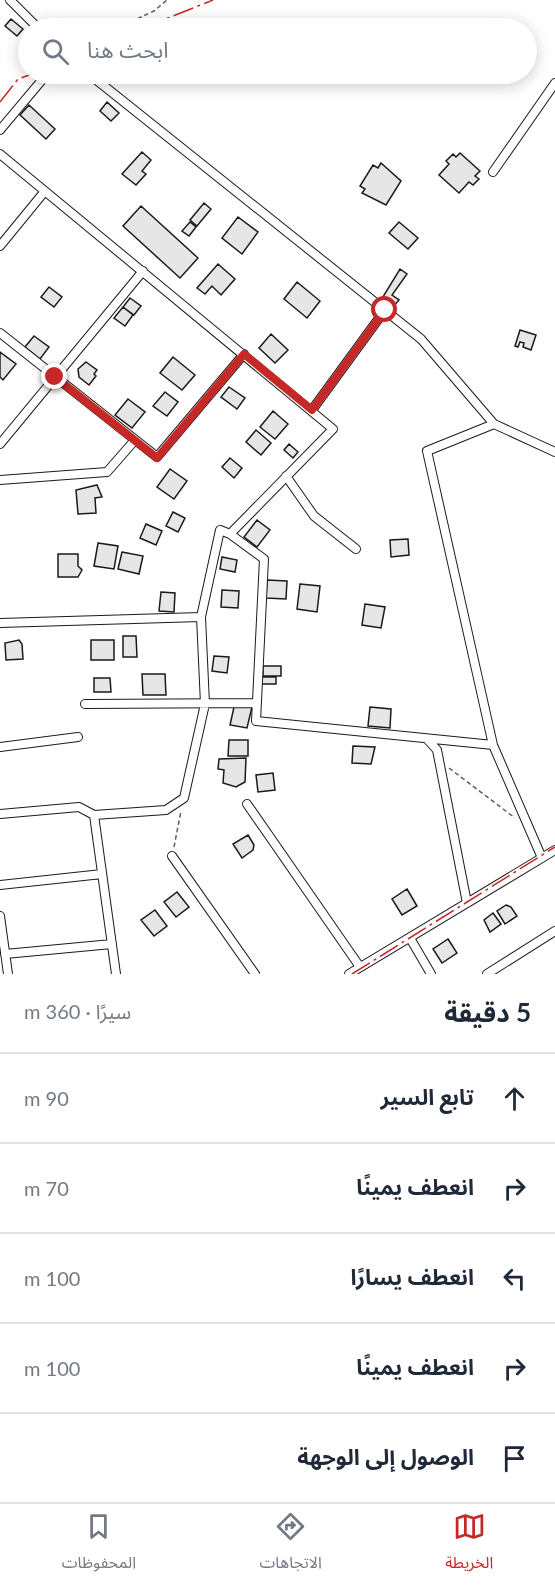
<!DOCTYPE html>
<html lang="ar">
<meta charset="utf-8">
<style>
:root{--surface:#fff;--page:#f6f6f7;--text:#1f2937;--muted:#747a83;--line:#e0e1e3;--accent:#c62828}
body{margin:0;font-family:Lato,"Noto Sans Arabic",sans-serif;background:var(--page);color:var(--text);direction:rtl}
.stop{position:absolute;width:18px;height:18px;margin:-14px;border:4px solid #c62828;border-radius:50%;background:#fff}
.stop.end{background:#c62828;border-color:#fff;box-shadow:0 2px 6px #0008}
.list{margin:0;padding:0;list-style:none}
h2{display:flex;justify-content:space-between;align-items:center;height:78px;margin:0;padding:0 24px;font-size:26px}
h2 small{font-size:20px;font-weight:400;color:var(--muted)}
.list li{display:grid;grid-template-columns:39px 1fr auto;gap:18px;align-items:center;box-sizing:border-box;height:90px;padding:0 24px;border-top:2px solid var(--line)}
.list b{display:block;font-size:22px;white-space:nowrap}
.list em{font-size:20px;font-style:normal;color:var(--muted)}
.icon{flex:none;width:33px;height:33px;fill:none;stroke:currentColor;stroke-width:2;stroke-linecap:round;stroke-linejoin:round}
.map{position:relative;flex:none;width:555px;height:974px;overflow:hidden;direction:ltr}
.search{position:absolute;background:var(--surface);box-shadow:0 3px 15px #0003;left:18px;right:18px;top:18px;height:66px;display:flex;align-items:center;gap:15px;box-sizing:border-box;padding:0 21px;border-radius:33px;color:var(--muted);font-size:22px}
.sheet{height:528px;background:var(--surface)}
nav{display:flex;justify-content:space-around;align-items:center;box-sizing:border-box;height:84px;border-top:2px solid var(--line);background:var(--surface);font-size:16px;color:var(--muted)}
nav a{display:grid;justify-items:center;gap:3px}
nav .on{color:var(--accent)}
.map>svg:first-child{display:block}
.building{fill:#e6e6e6;stroke:#1a1a1a;stroke-width:1.5}
.lines{fill:none;stroke-linecap:round;stroke-linejoin:round}
.street-casing{stroke:#1a1a1a;stroke-width:10}
.path{stroke:#5f5f5f;stroke-width:1.5;stroke-dasharray:4.5 3;stroke-linecap:butt}
.street{stroke:#fff;stroke-width:8}
.power{stroke:#c62828;stroke-width:1.5;stroke-dasharray:21 4.5 3 4.5;stroke-linecap:butt}
.route{stroke:#c62828;stroke-width:8}
</style>
<div class="map">
<svg width="555" height="974" viewBox="0 0 555 974">
<rect width="100%" height="100%" fill="#fff"/>
<path class="building" d="M11,19L23,29L17,36L5,26Z
M107,102L119,113L111,121L100,111Z
M29,105L55,129L46,139L20,115Z
M142,152L151,160L142,171L146,174L136,185L122,174Z
M460,153L480,171L475,176L479,179L473,185L469,182L459,193L439,175L449,164L446,161L453,154L456,157Z
M381,163L401,181L386,205L362,193L365,189L360,186L373,165L378,168Z
M204,203L211,209L197,226L190,220Z
M141,206L198,258L180,278L123,226Z
M238,217L258,232L242,254L222,238Z
M190,222L196,227L189,236L182,231Z
M399,222L418,238L408,249L389,233Z
M218,264L235,279L221,295L212,286L205,294L197,288Z
M400,269L407,274L392,295L399,300L392,308L381,300Z
M297,282L320,301L307,318L284,299Z
M49,287L62,297L54,307L41,297Z
M130,298L141,306L134,315L123,307Z
M123,307L133,315L125,326L114,318Z
M520,330L536,335L531,350L523,347L524,343L520,342L518,347L515,346Z
M271,334L288,350L275,363L259,348Z
M34,336L49,347L40,359L25,347Z
M0,352L16,364L3,380L0,377Z
M173,357L195,375L182,390L160,373Z
M86,362L97,370L94,374L96,376L89,385L79,377L78,369Z
M229,387L245,398L237,409L221,397Z
M165,392L178,402L167,416L153,406Z
M128,399L145,412L132,428L115,415Z
M273,411L288,424L275,439L260,427Z
M256,430L271,443L261,455L246,442Z
M289,444L298,452L293,458L284,450Z
M230,458L242,468L234,478L222,467Z
M170,469L187,481L174,499L157,487Z
M97,485L102,497L95,498L96,513L78,514L76,490Z
M173,512L185,518L178,532L166,526Z
M257,520L270,530L257,547L244,537Z
M146,524L162,531L156,545L140,538Z
M408,539L409,555L391,557L390,540Z
M98,543L118,546L114,569L94,566Z
M122,552L143,556L139,574L118,569Z
M58,554H78V566L82,570L78,577H58Z
M222,557L237,560L235,572L220,569Z
M267,580L287,581L286,599L266,598Z
M300,584L320,586L317,612L297,609Z
M222,590L239,591L238,608L221,607Z
M161,592L175,593L174,612L159,611Z
M365,604L385,607L381,628L362,625Z
M123,636H136L137,657H123Z
M19,640L22,644L23,659L6,660L5,643Z
M91,640H114V660H91Z
M214,656L229,657L227,673L212,671Z
M263,666H281V676H263Z
M142,674H165L166,695H143Z
M261,677H276V684H261Z
M94,678H110L111,692H94Z
M234,707H252L247,728L230,725Z
M370,707L391,709L390,728L368,726Z
M229,740H248V756H228Z
M353,746L375,747L371,764L352,763Z
M246,758L245,782L236,787L223,783L224,770L218,769L219,759Z
M273,773L275,790L258,792L256,775Z
M248,835L254,845L253,850L242,858L233,844Z
M407,889L417,906L402,915L392,899Z
M177,892L189,907L176,917L164,902Z
M506,905L511,907L517,916L505,924L497,911Z
M155,910L167,926L154,936L141,920Z
M493,913L501,924L490,932L484,920Z
M448,939L457,953L442,963L433,949Z"/>
<g class="lines">
<g class="street-casing">
<path id="street" d="M10,0L38,28
M89,74L421,339L494,424L555,452
M0,130L47,74
M0,154L333,429L230,534L220,530L201,617L205,704L184,798L166,810L94,815
M493,172L555,83
M0,246L45,191
M0,333L157,457L244,354
M312,410L385,310
M494,424L427,451L493,745L542,858
M0,444L143,271
M286,476L314,516L356,549
M0,480L107,472L135,440
M230,534L264,559L256,721L493,745
M0,623L201,617
M85,704L257,703
M427,739L437,750L467,903
M0,747L78,737
M247,804L360,967
M0,814L79,807L94,815L116,974
M172,856L255,974
M0,885L102,874
M0,916L8,974
M410,938L431,974
M5,954L112,944
M349,974L555,850
M487,974L555,931"/>
</g>
<path class="path" d="M117,28L154,11L167,0
M449,768L515,818
M174,847L181,811"/>
<use href="#street" class="street"/>
<path class="power" d="M143,28L213,0
M0,102L18,79L32,74
M352,974L555,847"/>
</g>
<g class="lines">
<path class="route" d="M55,377L157,458L244,354L312,410L385,310"/>
</g>
</svg>
<div class="stop" style="left:385px;top:310px"></div>
<div class="stop end" style="left:55px;top:377px"></div>
<div class="search"><svg class="icon" aria-label="search" viewBox="0 0 24 24"><circle cx="10" cy="10" r="6"/><path d="M15 15l6 6"/></svg>ابحث هنا</div>
</div>
<section class="sheet">
<h2>5 دقيقة<small>سيرًا · 360 m</small></h2>
<ul class="list">
<li><svg class="icon" aria-label="ahead" viewBox="0 0 24 24"><path d="M12 20V5M6 11l6-6 6 6"/></svg><div><b>تابع السير</b></div><em>90 m</em></li>
<li><svg class="icon" aria-label="right" viewBox="0 0 24 24"><path d="M7 20v-9h11M14 6l5 5-5 5"/></svg><div><b>انعطف يمينًا</b></div><em>70 m</em></li>
<li><svg class="icon" aria-label="left" viewBox="0 0 24 24"><path d="M17 20v-9H6M10 6l-5 5 5 5"/></svg><div><b>انعطف يسارًا</b></div><em>100 m</em></li>
<li><svg class="icon" aria-label="right" viewBox="0 0 24 24"><path d="M7 20v-9h11M14 6l5 5-5 5"/></svg><div><b>انعطف يمينًا</b></div><em>100 m</em></li>
<li><svg class="icon" aria-label="arrive" viewBox="0 0 24 24"><path d="M6 21V4h12l-3 4 3 4H6"/></svg><div><b>الوصول إلى الوجهة</b></div></li>
</ul>
</section>
<nav>
<a class="on"><svg class="icon" aria-label="map" viewBox="0 0 24 24"><path d="M3 6l6-2 6 2 6-2v14l-6 2-6-2-6 2zM9 4v14M15 6v14"/></svg>الخريطة</a>
<a><svg class="icon" aria-label="directions" viewBox="0 0 24 24"><path d="M12 3l9 9-9 9-9-9zM9 14v-3h6M13 9l2 2-2 2"/></svg>الاتجاهات</a>
<a><svg class="icon" aria-label="saved" viewBox="0 0 24 24"><path d="M7 4h10v16l-5-4-5 4z"/></svg>المحفوظات</a>
</nav>
